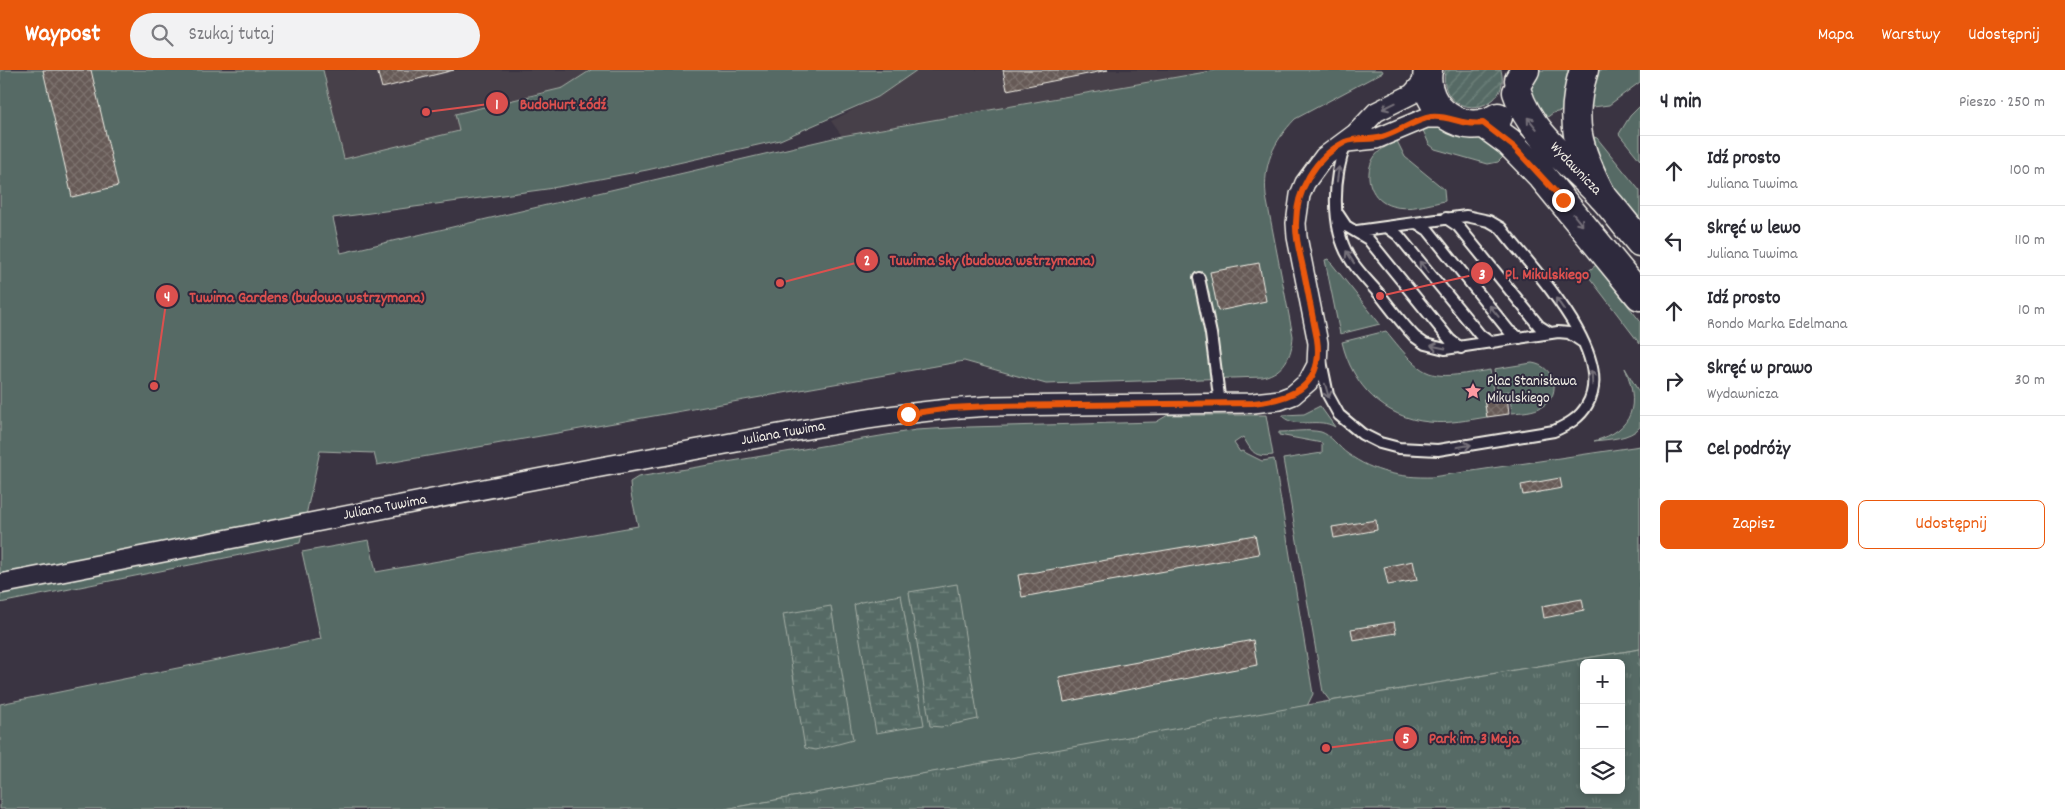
<!DOCTYPE html>
<html lang="pl">
<meta charset="utf-8">
<style>
:root{--surface:#fff;--page:#f2f2f3;--text:#2b2b33;--muted:#7c7c81;--line:#e1e1e2;--accent:#ea580c}
body{margin:0;font-family:Dekko,sans-serif;background:var(--page);color:var(--text)}
.controls{position:absolute;right:15px;bottom:15px;display:grid;overflow:hidden;border-radius:8px;box-shadow:0 2px 8px #0003}
.controls button{width:45px;height:45px;display:grid;place-items:center;padding:0;border:0;border-bottom:1px solid var(--line);background:var(--surface);color:var(--text);font:25px sans-serif}
.stop{position:absolute;width:15px;height:15px;margin:-11px;border:4px solid #ea580c;border-radius:50%;background:#fff}
.stop.end{background:#ea580c;border-color:#fff;box-shadow:0 1px 5px #0008}
.list{margin:0;padding:0;list-style:none}
h2{display:flex;justify-content:space-between;align-items:center;height:65px;margin:0;padding:0 20px;font-size:21px}
h2 small{font-size:16px;font-weight:400;color:var(--muted)}
.list li{display:grid;grid-template-columns:32px 1fr auto;gap:15px;align-items:center;box-sizing:border-box;height:70px;padding:0 20px;border-top:1px solid var(--line)}
.list b{display:block;font-size:19px;white-space:nowrap}
.list p{margin:0;font-size:16px;white-space:nowrap;color:var(--muted)}
.list em{font-size:16px;font-style:normal;color:var(--muted)}
.actions{display:flex;gap:10px;padding:15px 20px}
.actions a{flex:1;padding:11px 0;border:1px solid var(--accent);border-radius:8px;text-align:center;font-size:18px;color:var(--accent)}
.actions .main{background:var(--accent);color:#fff}
.icon{flex:none;width:28px;height:28px;fill:none;stroke:currentColor;stroke-width:2;stroke-linecap:round;stroke-linejoin:round}
.map{position:relative;flex:none;width:1640px;height:739px;overflow:hidden}
header{display:flex;align-items:center;gap:30px;box-sizing:border-box;height:70px;padding:0 25px;background:var(--accent);color:#fff}
header strong{font-size:24px}
nav{display:flex;gap:28px;margin-inline-start:auto;font-size:18px}
.search{width:350px;height:45px;background:var(--page);display:flex;align-items:center;gap:12px;box-sizing:border-box;padding:0 18px;border-radius:28px;color:var(--muted);font-size:19px}
main{display:flex}
aside{flex:1;background:var(--surface)}
.map>svg:first-child{display:block}
.built{fill:#473f48}
.grass{fill:#566b65;stroke:#a5aea6}
.wetland{fill:url(#wetland-marsh);stroke:#a5aea6}
.park{fill:url(#park-tufts);stroke:#a5aea6;fill-rule:evenodd}
.garden{fill:url(#garden-furrows);stroke:#a5aea6}
.building{fill:url(#building-cross-hatch);stroke:#f4f1e8}
.lines{fill:none;stroke-linecap:round;stroke-linejoin:round}
.lane-casing{stroke:#f4f1e8;stroke-width:14}
.street-casing{stroke:#f4f1e8;stroke-width:22}
.secondary-casing{stroke:#f4f1e8;stroke-width:31}
.primary-casing{stroke:#f4f1e8;stroke-width:31}
.lane{stroke:#2f2a3d;stroke-width:10}
.street{stroke:#2f2a3d;stroke-width:19}
.secondary{stroke:#2f2a3d;stroke-width:28}
.primary{stroke:#2f2a3d;stroke-width:28}
.oneway{stroke:#747079}
.route{stroke:#ea580c;stroke-width:6}
.labels{text-anchor:middle;dominant-baseline:central;stroke-width:4;stroke-linejoin:round;paint-order:stroke}
.street-label{font-size:15px;fill:#f4f1e8;stroke:#2f2a3d}
.poi-label{font-size:15px;fill:#f4f1e8;stroke:#2f2a3d;text-anchor:start}
.leader{fill:none;stroke:#dc504e;stroke-width:2}
.callout-dot{fill:#dc504e;stroke:#2f2a3d;stroke-width:2}
.mark-label{font-size:15px;text-anchor:middle;font-weight:bold;fill:#fff}
.callout-label{font-size:16px;text-anchor:middle;font-weight:bold;fill:#dc504e;stroke:#2f2a3d;stroke-width:4;stroke-linejoin:round;paint-order:stroke}
</style>
<header>
<strong>Waypost</strong>
<div class="search"><svg class="icon" aria-label="search" viewBox="0 0 24 24"><circle cx="10" cy="10" r="6"/><path d="M15 15l6 6"/></svg>Szukaj tutaj</div>
<nav><a>Mapa</a><a>Warstwy</a><a>Udostępnij</a></nav>
</header>
<main>
<div class="map">
<svg width="1640" height="739" viewBox="0 0 1640 739">
<defs>
<pattern id="wetland-marsh" width="20" height="14" patternUnits="userSpaceOnUse" patternTransform="scale(1.25)"><rect width="20" height="14" fill="#566b65"/><path d="M1 5h8M5 5V1M11 12h8M15 12V8" fill="none" stroke="#6f817b"/></pattern>
<pattern id="park-tufts" width="24" height="20" patternUnits="userSpaceOnUse" patternTransform="scale(1.25)"><rect width="24" height="20" fill="#566b65"/><path d="M3 7l-1-3M5 7V3M7 7l1-3M15 17l-1-3M17 17v-4M19 17l1-3" fill="none" stroke="#6f817b"/></pattern>
<pattern id="garden-furrows" width="10" height="10" patternUnits="userSpaceOnUse" patternTransform="scale(1.25)"><rect width="10" height="10" fill="#566b65"/><path d="M-1 1l2-2M0 10L10 0M9 11l2-2" fill="none" stroke="#6f817b"/></pattern>
<pattern id="building-cross-hatch" width="8" height="8" patternUnits="userSpaceOnUse" patternTransform="scale(1.25)"><rect width="8" height="8" fill="#665a56"/><path d="M0 0l8 8M0 8l8-8" fill="none" stroke="#7c726e"/></pattern>
</defs>
<rect width="100%" height="100%" fill="#3a3442"/>
<filter id="ink" filterUnits="userSpaceOnUse"><feTurbulence type="fractalNoise" baseFrequency=".02" numOctaves="2"/><feDisplacementMap in="SourceGraphic" scale="10" xChannelSelector="R" yChannelSelector="G"/><feConvolveMatrix kernelMatrix="1 2 1 2 8 2 1 2 1" color-interpolation-filters="sRGB"/></filter>
<g filter="url(#ink)">
<path class="built" d="M323,0H591L548,28L348,109Z
M917,0H1217L842,66L831,51L878,27Z"/>
<path class="grass" d="M0,0H323L344,89L459,61L455,44L563,18L591,0H917L878,27L780,70L647,100L547,119L333,148L341,183L842,66L1217,0H1382L1383,2L1295,49C1273,72 1263,95 1266,126L1293,266C1292,286 1284,302 1263,307L1046,314L964,291L377,395L374,383L320,381L300,473L0,533Z
M1538,0H1574L1566,40L1553,43L1542,51C1530,30 1523,22 1538,0Z
M1594,0H1640V12L1609,35L1585,38Z
M1640,36V90L1619,64L1630,46Z
M1435,56L1480,67L1505,85L1498,92L1488,94L1435,79L1429,74L1422,58Z
M1588,65L1597,68L1640,121V151L1611,115Z
M1397,71L1405,87L1444,119L1445,131C1429,134 1408,141 1392,136C1372,131 1363,107 1373,89C1378,80 1388,75 1397,71Z
M1328,189L1380,254L1340,264L1325,190Z
M1596,195L1640,251V274L1586,203Z
M1386,261C1427,311 1426,310 1490,300L1494,327L1484,329L1487,347C1468,350 1449,354 1429,352C1384,348 1352,315 1342,272Z
M1532,293C1554,296 1563,323 1543,336C1534,342 1522,342 1512,343L1509,321L1498,323L1494,299Z
M1625,298L1640,324V357C1630,369 1609,369 1594,371C1634,360 1640,334 1625,298Z
M1320,336L1335,357C1319,347 1297,359 1283,347V345L1304,344Z
M1168,345H1266L1273,385C1253,388 1252,381 1243,367L1234,373L1240,382L1242,381L1262,391L1274,389L1313,624L1307,636L725,739H0V634L321,569L302,482L369,470L376,502L638,456L631,424L630,412L638,407L916,360L969,357L1156,352Z
M1279,362C1292,362 1308,359 1321,362C1331,365 1339,378 1348,384C1373,402 1401,408 1432,407L1640,376V579L1330,631L1323,622L1283,389L1322,383V373L1279,365Z"/>
<path class="wetland" d="M957,514L978,649L941,657L930,656L909,522Z
M901,525L924,655L876,663L854,535L861,532Z
M831,536L853,670L816,680L805,678L783,544Z"/>
<path class="park" d="M1640,579V739H725L1330,631ZM1584,593H1621V720H1584Z"/>
<path class="garden" d="M1445,0H1501C1513,46 1436,52 1445,0Z"/>
<path class="building" d="M43,0H91L118,116L72,127Z
M377,0H454L382,18Z
M1003,0H1108L1007,20Z
M1259,193L1266,231L1218,241L1210,202Z
M1507,325L1509,344L1487,347L1484,329Z
M1560,408L1562,418L1523,425L1521,415Z
M1376,450L1377,460L1334,468L1332,457Z
M1255,465L1259,484L1022,527L1018,505Z
M1413,491L1417,510L1388,515L1384,497Z
M1582,529L1584,540L1544,548L1542,536Z
M1394,552L1396,563L1353,570L1351,559Z
M1253,570L1257,595L1064,632L1059,607Z"/>
<g class="lines">
<g class="lane-casing">
<path id="lane" d="M1346,74C1333,105 1331,157 1349,187C1357,201 1370,213 1381,226C1392,240 1403,255 1415,267L1425,274L1445,279L1558,262L1569,263L1581,271
M1338,144L1346,156L1368,169L1450,270L1461,278
M1446,148L1458,156L1539,256L1550,263
M1417,153L1428,160L1509,261L1520,268
M1387,157L1398,165L1480,265L1491,273
M1199,208L1211,264L1220,334
M1321,291L1328,325L1339,345L1362,364L1380,373L1399,378L1438,380L1554,361C1567,355 1580,348 1587,335C1618,284 1529,196 1501,158L1489,151L1466,146L1357,161"/>
</g>
<g class="street-casing">
<path id="street" d="M1347,72L1376,69L1426,48H1448
M0,514C219,472 437,426 656,387C767,367 878,342 991,336L1253,333L1280,330L1293,325L1308,312L1317,295L1318,273L1297,167L1296,153L1300,125L1305,113L1324,87L1355,64L1376,42L1412,24L1427,7"/>
</g>
<g class="secondary-casing">
<path id="secondary" d="M1428,0C1421,39 1465,69 1498,47
M1517,22C1530,64 1572,94 1601,125C1615,140 1627,157 1640,172
M1483,53L1509,72L1541,105L1640,226"/>
</g>
<g class="primary-casing">
<path id="primary" d="M1584,0C1568,51 1578,80 1602,126
M1519,10L1525,0"/>
</g>
<use href="#lane" class="lane"/>
<use href="#street" class="street"/>
<use href="#secondary" class="secondary"/>
<use href="#primary" class="primary"/>
</g>
<defs><path id="oneway-shaft" d="M-6 0H5M1.5-3L5.5 0L1.5 3" fill="none" stroke-width="1.6" stroke-linecap="round" stroke-linejoin="round" transform="scale(1.25)"/></defs>
<g class="oneway">
<use href="#oneway-shaft" transform="translate(1389 36) rotate(154)"/>
<use href="#oneway-shaft" transform="translate(1532 53) rotate(-129)"/>
<use href="#oneway-shaft" transform="translate(1338 104) rotate(-82)"/>
<use href="#oneway-shaft" transform="translate(1578 150) rotate(51)"/>
<use href="#oneway-shaft" transform="translate(1350 187) rotate(-123)"/>
<use href="#oneway-shaft" transform="translate(1424 197) rotate(-129)"/>
<use href="#oneway-shaft" transform="translate(1560 234) rotate(-126)"/>
<use href="#oneway-shaft" transform="translate(1494 241) rotate(-129)"/>
<use href="#oneway-shaft" transform="translate(1438 277) rotate(-168)"/>
<use href="#oneway-shaft" transform="translate(1592 308) rotate(-93)"/>
<use href="#oneway-shaft" transform="translate(1327 321) rotate(74)"/>
<use href="#oneway-shaft" transform="translate(1464 376) rotate(-9)"/>
</g>
</g>
<g class="lines" filter="url(#ink)">
<path class="route" d="M908,344L950,338L991,336L1253,333C1293,329 1324,316 1317,269C1312,245 1308,221 1303,198C1300,183 1295,168 1296,153C1296,121 1315,87 1345,72C1356,67 1370,71 1382,67C1399,62 1414,50 1431,47C1450,45 1462,56 1483,53L1514,77L1563,130"/>
</g>
<defs>
<g id="sight-bare" transform="scale(1.35)"><path d="M0-6L1.8-2.2L6-1.7L2.9 1.2L3.7 5.4L0 3.3L-3.7 5.4L-2.9 1.2L-6-1.7L-1.8-2.2Z" fill="#ff9aa2" stroke="#2f2a3d" stroke-width="2.5" paint-order="stroke"/></g>
</defs>
<g fill-rule="evenodd">
<use href="#sight-bare" x="1473" y="321"/>
</g>
<g class="labels">
<g class="street-label">
<text transform="translate(1575 99) rotate(46)">Wydawnicza</text>
<text transform="translate(783 364) rotate(-10)">Juliana Tuwima</text>
<text transform="translate(385 438) rotate(-11)">Juliana Tuwima</text>
</g>
<g class="poi-label">
<text x="1487" y="312">Plac Stanisława<tspan x="1487" dy="17">Mikulskiego</tspan></text>
</g>
</g>
<path class="leader" d="M426 42L497 33M780 213L867 190M1380 226L1482 203M154 316L167 226M1326 678L1406 668"/>
<g class="callout-dot">
<circle cx="426" cy="42" r="5"/>
<circle cx="780" cy="213" r="5"/>
<circle cx="1380" cy="226" r="5"/>
<circle cx="154" cy="316" r="5"/>
<circle cx="1326" cy="678" r="5"/>
<circle cx="497" cy="33" r="12"/>
<circle cx="867" cy="190" r="12"/>
<circle cx="1482" cy="203" r="12"/>
<circle cx="167" cy="226" r="12"/>
<circle cx="1406" cy="668" r="12"/>
</g>
<g class="mark-label">
<text x="497" y="39">1</text>
<text x="867" y="195">2</text>
<text x="1482" y="209">3</text>
<text x="167" y="231">4</text>
<text x="1406" y="673">5</text>
</g>
<g class="callout-label">
<text x="563" y="39">BudoHurt Łódź</text>
<text x="992" y="195">Tuwima Sky (budowa wstrzymana)</text>
<text x="1547" y="209">Pl. Mikulskiego</text>
<text x="307" y="232">Tuwima Gardens (budowa wstrzymana)</text>
<text x="1474" y="673">Park im. 3 Maja</text>
</g>
</svg>
<div class="controls">
<button>+</button>
<button>−</button>
<button><svg class="icon" aria-label="layers" viewBox="0 0 24 24"><path d="M12 4l9 5-9 5-9-5zM3 14l9 5 9-5"/></svg></button>
</div>
<div class="stop" style="left:908px;top:344px"></div>
<div class="stop end" style="left:1563px;top:130px"></div>
</div>
<aside>
<h2>4 min<small>Pieszo · 250 m</small></h2>
<ul class="list">
<li><svg class="icon" aria-label="ahead" viewBox="0 0 24 24"><path d="M12 20V5M6 11l6-6 6 6"/></svg><div><b>Idź prosto</b><p>Juliana Tuwima</p></div><em>100 m</em></li>
<li><svg class="icon" aria-label="left" viewBox="0 0 24 24"><path d="M17 20v-9H6M10 6l-5 5 5 5"/></svg><div><b>Skręć w lewo</b><p>Juliana Tuwima</p></div><em>110 m</em></li>
<li><svg class="icon" aria-label="ahead" viewBox="0 0 24 24"><path d="M12 20V5M6 11l6-6 6 6"/></svg><div><b>Idź prosto</b><p>Rondo Marka Edelmana</p></div><em>10 m</em></li>
<li><svg class="icon" aria-label="right" viewBox="0 0 24 24"><path d="M7 20v-9h11M14 6l5 5-5 5"/></svg><div><b>Skręć w prawo</b><p>Wydawnicza</p></div><em>30 m</em></li>
<li><svg class="icon" aria-label="arrive" viewBox="0 0 24 24"><path d="M6 21V4h12l-3 4 3 4H6"/></svg><div><b>Cel podróży</b></div></li>
</ul>
<div class="actions"><a class="main">Zapisz</a><a>Udostępnij</a></div>
</aside>
</main>
